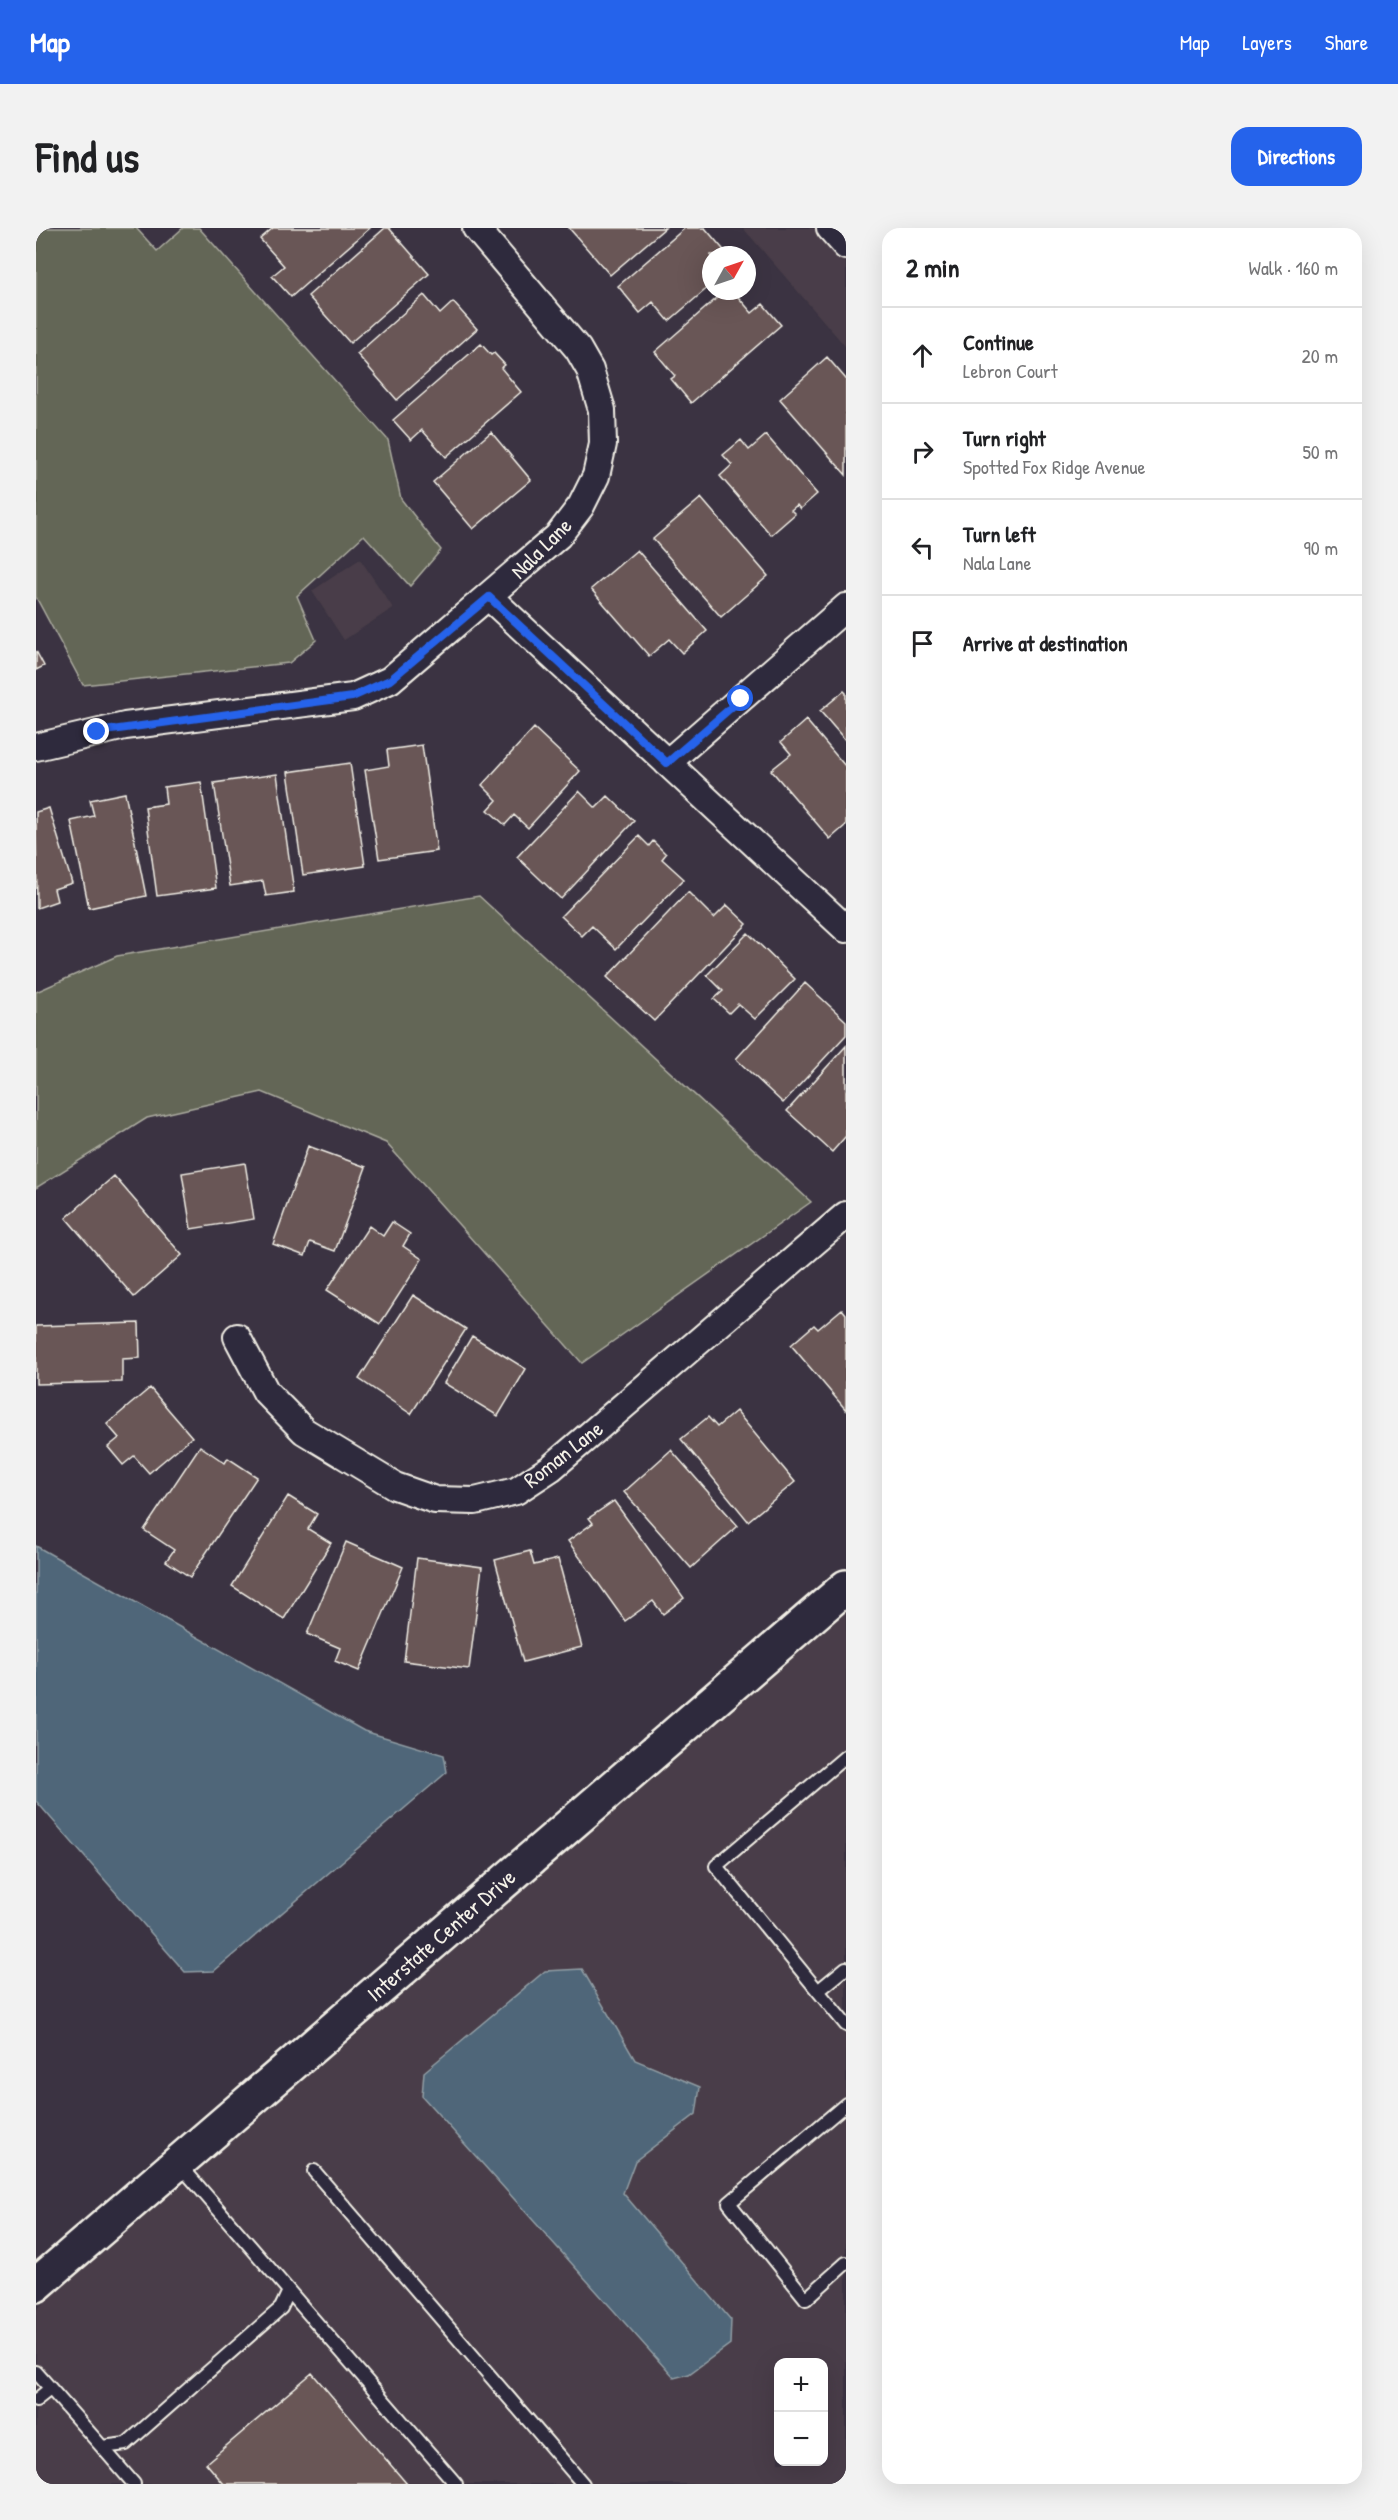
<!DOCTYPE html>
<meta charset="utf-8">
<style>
:root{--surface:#fff;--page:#f2f2f2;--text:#202124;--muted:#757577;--line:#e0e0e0;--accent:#2563eb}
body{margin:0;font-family:"Patrick Hand",sans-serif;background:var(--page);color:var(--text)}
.controls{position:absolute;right:18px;bottom:18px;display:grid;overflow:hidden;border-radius:12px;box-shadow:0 6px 24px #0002}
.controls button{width:54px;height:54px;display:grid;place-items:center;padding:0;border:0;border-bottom:2px solid var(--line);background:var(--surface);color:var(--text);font:30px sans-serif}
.compass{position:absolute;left:666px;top:18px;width:54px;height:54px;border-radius:50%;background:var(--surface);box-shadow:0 6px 24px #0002;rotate:50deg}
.stop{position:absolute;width:18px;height:18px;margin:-14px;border:4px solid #2563eb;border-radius:50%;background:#fff}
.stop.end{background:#2563eb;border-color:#fff;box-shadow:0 2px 6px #0008}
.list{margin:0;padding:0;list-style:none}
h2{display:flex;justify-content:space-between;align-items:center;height:78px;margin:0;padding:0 24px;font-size:26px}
h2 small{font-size:20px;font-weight:400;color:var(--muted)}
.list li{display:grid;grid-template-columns:39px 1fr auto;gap:18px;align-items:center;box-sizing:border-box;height:96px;padding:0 24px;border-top:2px solid var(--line)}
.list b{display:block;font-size:22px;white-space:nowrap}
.list p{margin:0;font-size:20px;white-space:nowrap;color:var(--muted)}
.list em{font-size:20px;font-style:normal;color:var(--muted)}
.icon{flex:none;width:33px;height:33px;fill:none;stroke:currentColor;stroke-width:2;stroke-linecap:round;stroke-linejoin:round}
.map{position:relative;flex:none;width:810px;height:2256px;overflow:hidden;border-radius:18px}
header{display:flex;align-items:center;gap:36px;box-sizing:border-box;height:84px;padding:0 30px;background:var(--accent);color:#fff}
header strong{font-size:28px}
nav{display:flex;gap:33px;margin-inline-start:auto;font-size:21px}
.intro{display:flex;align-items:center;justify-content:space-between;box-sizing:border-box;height:144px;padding:0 36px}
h1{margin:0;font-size:42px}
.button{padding:15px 27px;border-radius:18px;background:var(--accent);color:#fff;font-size:21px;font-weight:700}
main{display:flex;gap:36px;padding:0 36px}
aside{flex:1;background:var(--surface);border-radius:18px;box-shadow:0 6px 24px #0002}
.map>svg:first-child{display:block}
.built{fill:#493e48;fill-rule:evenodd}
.green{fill:#636657;stroke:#acaca0;stroke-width:1.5}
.water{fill:#4f6679;stroke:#919ea5;stroke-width:1.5}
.building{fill:#695757;stroke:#f4f1e8;stroke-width:1.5}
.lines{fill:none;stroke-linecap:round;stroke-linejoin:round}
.lane-casing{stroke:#f4f1e8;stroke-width:16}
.street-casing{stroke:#f4f1e8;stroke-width:30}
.secondary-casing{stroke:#f4f1e8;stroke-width:38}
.lane{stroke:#2f2a3d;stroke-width:12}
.street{stroke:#2f2a3d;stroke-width:26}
.secondary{stroke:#2f2a3d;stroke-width:33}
.route{stroke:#2563eb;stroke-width:8}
.labels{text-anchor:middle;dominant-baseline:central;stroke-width:4.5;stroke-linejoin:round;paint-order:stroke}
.street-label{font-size:22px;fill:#f4f1e8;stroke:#2f2a3d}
</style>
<header>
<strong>Map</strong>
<nav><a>Map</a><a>Layers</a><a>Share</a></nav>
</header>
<div class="intro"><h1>Find us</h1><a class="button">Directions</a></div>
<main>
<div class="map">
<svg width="810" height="2256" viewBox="0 0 810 2256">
<rect width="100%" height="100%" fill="#3b3342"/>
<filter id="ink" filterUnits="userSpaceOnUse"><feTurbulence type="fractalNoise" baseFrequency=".0167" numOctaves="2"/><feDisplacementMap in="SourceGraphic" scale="12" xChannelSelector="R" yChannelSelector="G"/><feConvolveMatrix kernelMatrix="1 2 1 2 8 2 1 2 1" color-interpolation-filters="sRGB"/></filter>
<g filter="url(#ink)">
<path class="built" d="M707,0H810V119Z
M324,331L357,380L308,412L276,363Z
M810,1383V2256H0V2082ZM742,2134H788V2234H742Z"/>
<path class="green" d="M0,0H100L121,23L147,0H163L352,212L365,271L405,322L374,358L328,307L261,368L280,412L253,435L47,457L0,369Z
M443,668L775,974L546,1135L350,915L226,864L111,890L0,960V764L81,728Z"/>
<path class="water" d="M0,1318L328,1503L408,1527L411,1544L178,1743L149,1744L0,1573Z
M546,1741L599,1832L664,1859L660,1886L599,1933L587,1965L695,2092L694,2116L653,2146L638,2150L386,1868L388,1844L509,1743Z"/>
<path class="building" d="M237,0H334L255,69L236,48L248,38L224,11Z
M349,0H353L393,46L314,115L272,68Z
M533,0H629L574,47Z
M649,0H669L692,27H675V57L633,93L617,74L604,85L582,58Z
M689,63H697L716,85L727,76L745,97L655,175L635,151L639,148L619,124Z
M388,67L404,86L417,74L441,101L361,172L321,126Z
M445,116L455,127L458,125L469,137L465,140L485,164L410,229L386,202L375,212L357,192Z
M791,129L810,151V247L744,171Z
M455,204L495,252L437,301L397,254Z
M730,207L781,266L764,281L761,277L755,282L759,286L735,307L684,248L696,237L687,227L705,212L713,222Z
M665,270L732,348L685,389L617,311Z
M601,322L671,403L646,425L633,411L613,428L555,361Z
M0,423L8,438L0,442Z
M808,463L810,465V513L784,483Z
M770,492L810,539V597L794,611L735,542L755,526L745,514Z
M498,500L544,543L492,600L478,587L469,597L452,582L461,572L446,557Z
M386,517L401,623L343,631L329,542L353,538L351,522Z
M314,535L329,638L267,647L252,544Z
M241,546L258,664L230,668L227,653L194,658L178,555Z
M165,554L180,660L121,668L109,579L130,576L128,559Z
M543,563L560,580L572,568L598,593L525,671L481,629Z
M89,565L110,668L53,680L35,593L58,588L54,572Z
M13,580L36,655L18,661L21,673L1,680L0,584Z
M603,608L613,618L617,613L630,626L626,631L648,651L580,721L556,698L546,708L525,688Z
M652,664L678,690L691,677L711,696L618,793L571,749Z
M712,705L759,751L719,791L702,776L693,785L678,771L687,763L671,747Z
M769,755L810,793V807L747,875L700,831Z
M810,818V908L796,924L751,883Z
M272,918L330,939L299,1023L274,1014L269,1028L237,1016Z
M209,935L218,991L155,1001L146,945Z
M78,948L146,1027L98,1069L30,990Z
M356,994L374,1006L367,1018L386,1031L344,1096L291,1062L333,998L347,1008Z
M377,1067L430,1101L375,1186L323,1151Z
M806,1081L810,1086V1182L755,1117L778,1097L782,1101Z
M103,1095L104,1130L86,1131V1154L0,1156V1098Z
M436,1108L490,1141L462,1188L408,1155Z
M114,1160L156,1209L113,1245L98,1228L87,1237L72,1219L83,1210L71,1196Z
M700,1183L759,1254L712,1293L645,1211L672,1189L681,1199Z
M164,1218L189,1235L192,1230L221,1249L154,1349L130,1333L138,1322L108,1302Z
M635,1222L702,1298L655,1340L588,1264Z
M252,1268L281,1286L272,1301L295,1315L248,1391L196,1358Z
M578,1273L648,1370L627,1386L617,1373L589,1393L532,1313L557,1295L553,1290Z
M310,1314L367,1339L323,1443L299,1433L304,1420L271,1406Z
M494,1323L498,1337L522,1331L546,1419L487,1434L459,1332Z
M381,1330L446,1339L433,1441L368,1433Z
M276,2145L371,2256H188L170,2235Z"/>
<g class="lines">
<g class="lane-casing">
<path id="lane" d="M810,1528L680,1638L782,1763L810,1740
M782,1763L810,1797
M810,1876L693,1975L770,2071L810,2035
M278,1943L547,2256
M253,2063L420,2256
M0,2144L66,2219L90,2216L245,2080L253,2063L143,1936
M0,2172L14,2161
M66,2219L98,2256"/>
</g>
<g class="street-casing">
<path id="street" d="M794,0L810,18
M453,369L810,701
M0,519L89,498L317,469L354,452L522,308L545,278L560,248L567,216L566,182L554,142L542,121L440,0
M631,535L810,379
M201,1109L230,1164L268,1203L359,1258L399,1272L439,1273L480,1263L515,1240L810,987"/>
</g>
<g class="secondary-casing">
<path id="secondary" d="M0,2057L810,1359"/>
</g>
<use href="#lane" class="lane"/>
<use href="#street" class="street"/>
<use href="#secondary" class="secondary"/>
</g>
</g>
<g class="lines" filter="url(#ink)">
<path class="route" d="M61,504L316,469L354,452L453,369L631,535L705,471"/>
</g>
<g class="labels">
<g class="street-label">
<text transform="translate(505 320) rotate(-45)">Nala Lane</text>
<text transform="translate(527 1226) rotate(-38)">Roman Lane</text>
<text transform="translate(405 1707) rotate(-41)">Interstate Center Drive</text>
</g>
</g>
</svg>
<div class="controls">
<button>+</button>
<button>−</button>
</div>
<svg class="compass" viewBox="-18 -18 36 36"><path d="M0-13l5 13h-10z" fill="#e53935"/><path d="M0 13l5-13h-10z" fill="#757577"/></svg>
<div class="stop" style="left:705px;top:471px"></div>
<div class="stop end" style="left:61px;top:504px"></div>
</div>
<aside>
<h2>2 min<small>Walk · 160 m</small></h2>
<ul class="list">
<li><svg class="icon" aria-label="ahead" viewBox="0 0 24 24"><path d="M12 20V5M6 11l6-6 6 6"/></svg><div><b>Continue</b><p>Lebron Court</p></div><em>20 m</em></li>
<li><svg class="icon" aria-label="right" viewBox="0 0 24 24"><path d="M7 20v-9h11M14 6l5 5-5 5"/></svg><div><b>Turn right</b><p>Spotted Fox Ridge Avenue</p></div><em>50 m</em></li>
<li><svg class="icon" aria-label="left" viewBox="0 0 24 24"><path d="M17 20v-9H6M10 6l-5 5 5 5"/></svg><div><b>Turn left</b><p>Nala Lane</p></div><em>90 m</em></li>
<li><svg class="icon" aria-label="arrive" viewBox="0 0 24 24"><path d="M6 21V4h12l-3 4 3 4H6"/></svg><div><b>Arrive at destination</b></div></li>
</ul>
</aside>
</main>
